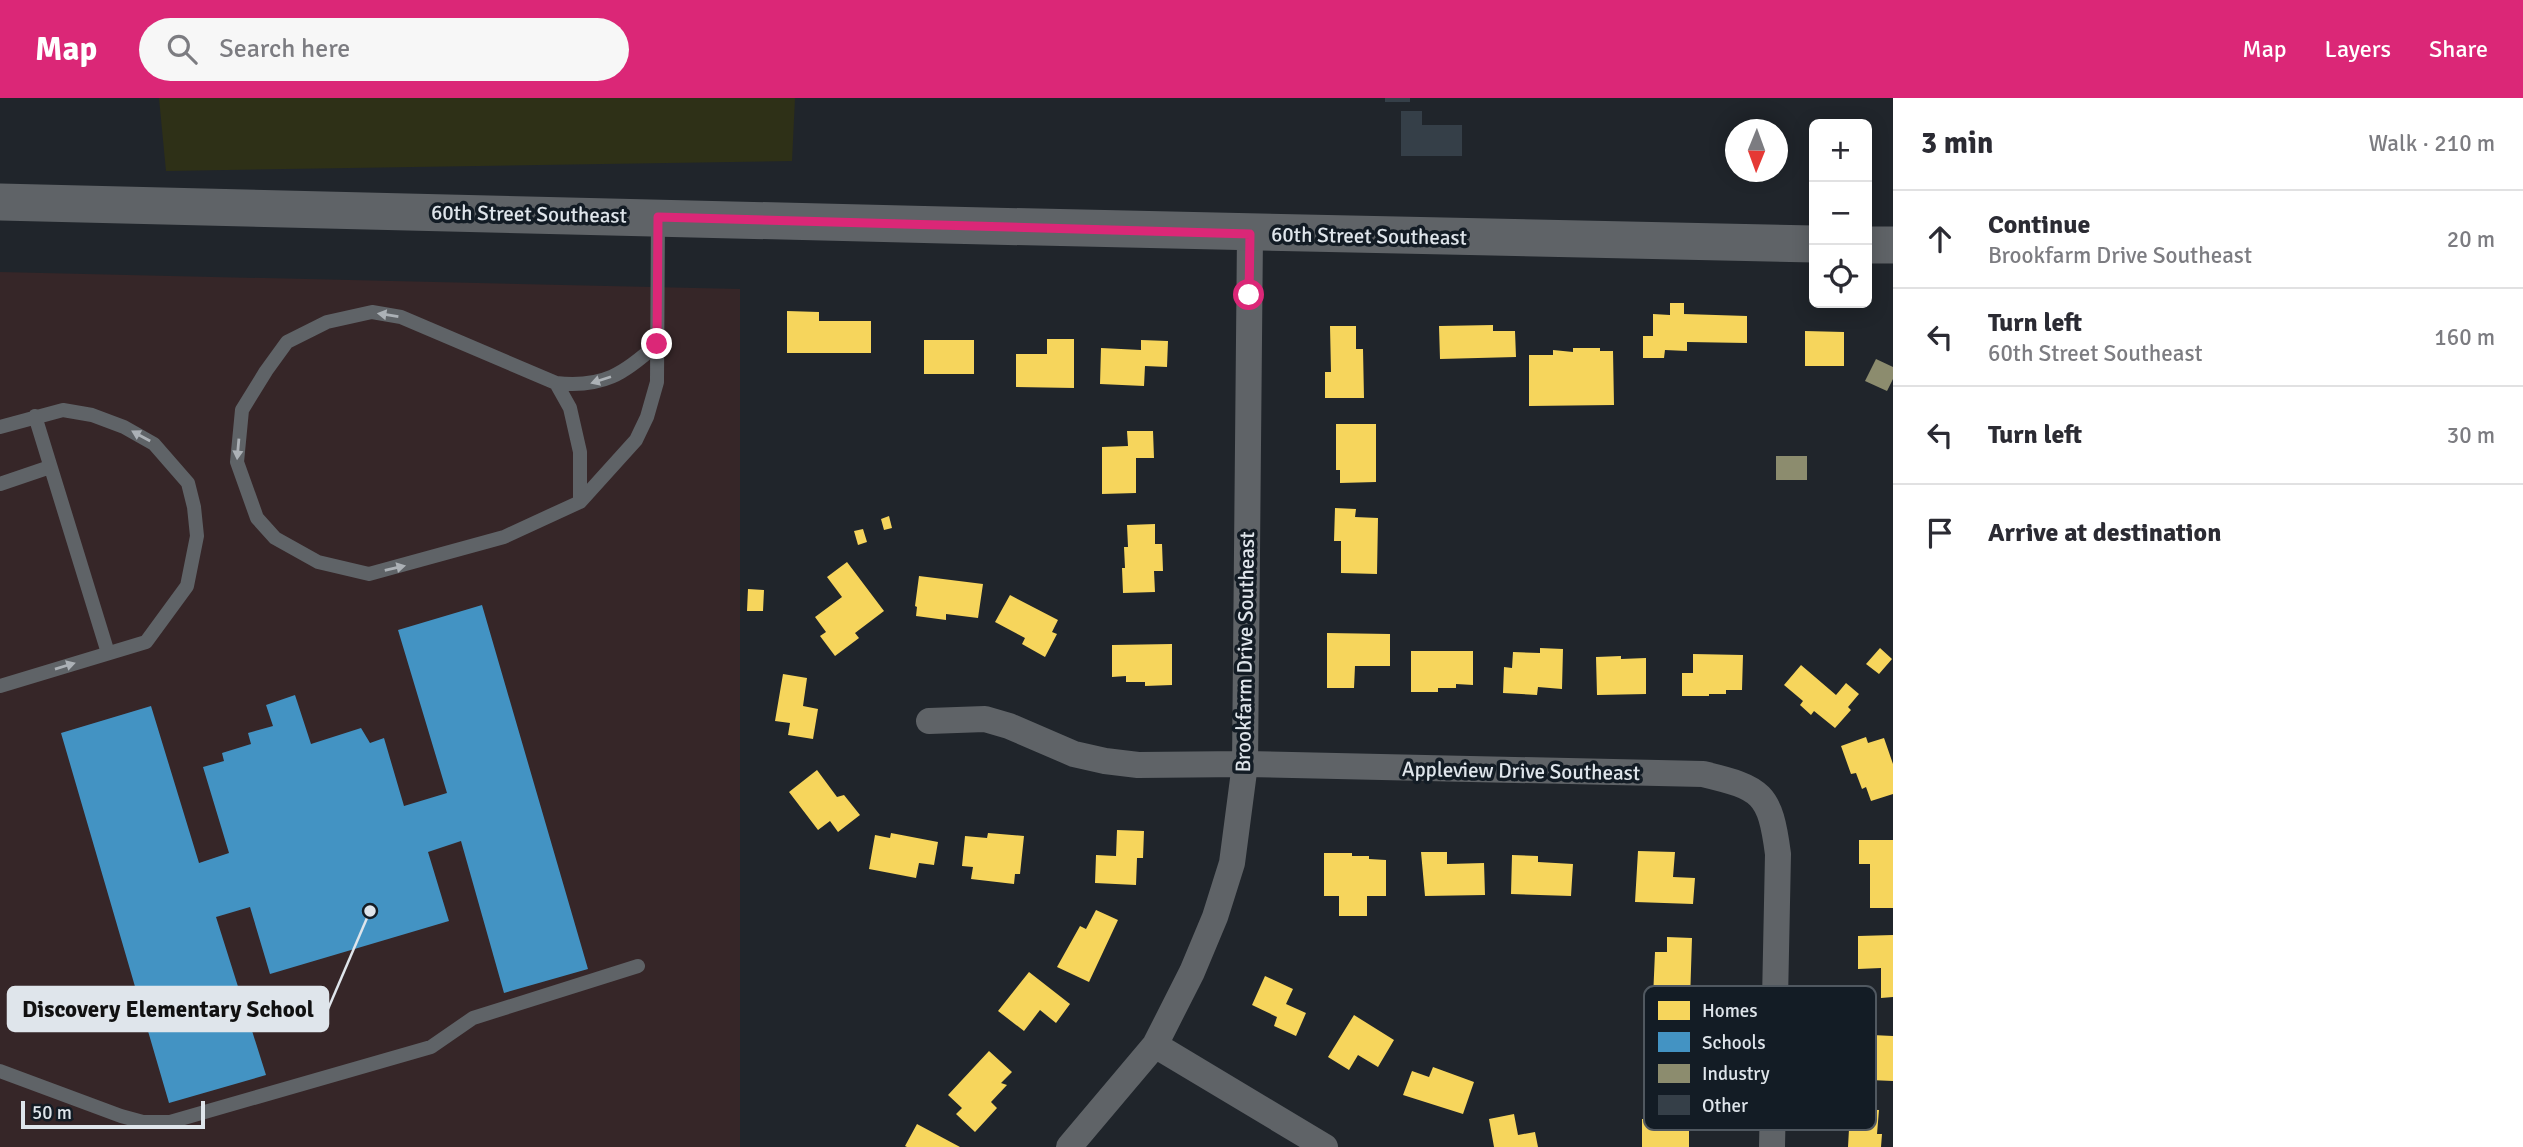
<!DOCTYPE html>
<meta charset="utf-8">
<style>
:root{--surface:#fff;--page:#f7f7f7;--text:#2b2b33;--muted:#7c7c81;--line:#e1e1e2;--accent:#db2777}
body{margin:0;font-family:Signika,sans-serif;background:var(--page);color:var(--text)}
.controls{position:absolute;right:21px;top:21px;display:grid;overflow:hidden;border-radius:10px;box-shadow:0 4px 18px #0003}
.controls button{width:63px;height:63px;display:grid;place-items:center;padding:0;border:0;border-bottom:2px solid var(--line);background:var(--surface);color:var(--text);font:35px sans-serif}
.compass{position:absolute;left:1725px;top:21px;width:63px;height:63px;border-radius:50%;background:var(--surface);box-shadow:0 4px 18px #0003;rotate:181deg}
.scale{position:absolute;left:21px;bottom:18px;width:184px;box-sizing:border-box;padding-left:7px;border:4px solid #dfe5eb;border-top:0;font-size:19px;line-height:24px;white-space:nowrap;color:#dfe5eb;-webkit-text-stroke:5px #131c25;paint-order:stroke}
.stop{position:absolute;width:21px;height:21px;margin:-16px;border:5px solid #db2777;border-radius:50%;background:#fff}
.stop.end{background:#db2777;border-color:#fff;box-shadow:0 2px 7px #0008}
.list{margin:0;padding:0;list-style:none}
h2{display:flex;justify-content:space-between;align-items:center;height:91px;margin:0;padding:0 28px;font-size:30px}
h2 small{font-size:23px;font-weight:400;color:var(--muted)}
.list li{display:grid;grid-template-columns:46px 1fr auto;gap:21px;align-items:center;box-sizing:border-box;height:98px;padding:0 28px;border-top:2px solid var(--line)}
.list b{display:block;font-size:26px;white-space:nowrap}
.list p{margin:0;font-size:23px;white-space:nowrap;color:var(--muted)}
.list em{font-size:23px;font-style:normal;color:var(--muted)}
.icon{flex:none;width:38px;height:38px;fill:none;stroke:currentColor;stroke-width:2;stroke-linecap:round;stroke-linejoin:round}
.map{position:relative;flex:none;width:1893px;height:1049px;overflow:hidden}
header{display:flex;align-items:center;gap:42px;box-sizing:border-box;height:98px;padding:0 35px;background:var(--accent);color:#fff}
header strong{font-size:33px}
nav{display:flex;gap:38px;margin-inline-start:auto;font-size:24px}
.search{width:490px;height:63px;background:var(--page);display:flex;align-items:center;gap:18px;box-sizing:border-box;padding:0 24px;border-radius:38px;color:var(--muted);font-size:26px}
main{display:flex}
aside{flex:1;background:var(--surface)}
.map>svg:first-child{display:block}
.education{fill:#362628}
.green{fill:#2e3017}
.homes{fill:#f6d55c}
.schools{fill:#4393c3}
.industry{fill:#8c8c6e}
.building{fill:#353f48}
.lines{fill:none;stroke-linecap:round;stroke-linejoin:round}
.lane{stroke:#5f6367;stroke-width:14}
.street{stroke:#5f6367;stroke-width:26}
.secondary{stroke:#5f6367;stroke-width:37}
.oneway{fill:#acb1b6}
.route{stroke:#db2777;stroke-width:9}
.labels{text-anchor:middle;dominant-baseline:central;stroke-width:7;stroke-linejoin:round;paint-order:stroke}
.street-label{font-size:21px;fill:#dfe5eb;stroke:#131c25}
.key{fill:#131c25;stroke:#505860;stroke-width:2}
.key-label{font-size:19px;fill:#dfe5eb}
.leader{fill:none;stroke:#dfe5eb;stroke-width:2.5}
.callout-dot{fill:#dfe5eb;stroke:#131c25;stroke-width:2.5}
.callout{fill:#dfe5eb;stroke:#dfe5eb;stroke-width:2.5}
.callout-label{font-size:23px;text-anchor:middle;font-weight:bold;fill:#111}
</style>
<header>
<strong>Map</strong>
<div class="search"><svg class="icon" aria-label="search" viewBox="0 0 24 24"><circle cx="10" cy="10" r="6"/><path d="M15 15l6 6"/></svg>Search here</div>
<nav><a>Map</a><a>Layers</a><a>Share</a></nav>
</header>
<main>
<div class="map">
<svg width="1893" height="1049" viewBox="0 0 1893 1049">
<rect width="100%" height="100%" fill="#20252b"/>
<path class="education" d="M0,174L740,191V1049H0Z"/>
<path class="green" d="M159,0H795L792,63L166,73Z"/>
<path class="homes" d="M1670,205H1684V216L1747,218V245L1687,244V253L1665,252L1664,260H1643V238H1653V216L1670,217Z
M787,213L819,214V223H871V255H787Z
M1493,227V233H1515L1516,259L1440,261L1439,228Z
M1330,228H1356V251H1363L1364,300H1325V274H1331Z
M1805,233L1844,234V268H1805Z
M1047,241H1074V290L1016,289V256H1047Z
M924,242H974V276H924Z
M1141,242L1168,243L1167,269L1145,268L1144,288L1100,286L1101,250L1141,252Z
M1573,250H1600V253H1613L1614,307L1529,308V257H1553V252L1573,254Z
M1336,326H1376V384L1340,385V372H1336Z
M1127,333H1153L1154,360H1136V395L1102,396V349L1128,348Z
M1335,410L1356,411L1355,419L1378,420L1377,476L1341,475V443H1334Z
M889,418L892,430L884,432L881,421Z
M1155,426V446H1162L1163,473H1154L1155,494L1123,495L1122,470H1125L1124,449H1128L1127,427Z
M863,431L867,444L858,447L854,433Z
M847,464L884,513L855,535L859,540L835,558L820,538L826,534L815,519L842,499L827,479Z
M919,478L983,486L978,520L946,516V522L916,518L917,509L915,508Z
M748,491L764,492L763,513H747Z
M1010,497L1058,522L1052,534L1057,536L1045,559L1022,546L1025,540L995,524Z
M1327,535L1390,536V568H1355L1354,590H1327Z
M1172,546V587L1145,588V584H1126V578L1112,579V547Z
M1540,550L1563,551L1562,591L1538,589L1537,597L1503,595L1504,569L1512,570L1513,554L1540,555Z
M1880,550L1892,561L1879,576L1866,566Z
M1411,553H1473V587L1456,586V590H1438V594H1411Z
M1693,556L1743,557L1742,592H1726V596H1709V598H1682V575H1693Z
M1621,558V561L1646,560V596L1597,597L1596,559Z
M1801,567L1836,597L1846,585L1859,596L1848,609L1851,612L1835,630L1814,613L1811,617L1800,607L1803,603L1784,587Z
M783,576L807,580L803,608L818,611L813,641L788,637L790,625L775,623Z
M1866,639L1868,645L1884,640L1893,666V696L1871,703L1866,689L1862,691L1856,675L1851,676L1841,648Z
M817,672L837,699L844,697L860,717L838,734L830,723L818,732L789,694Z
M1117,732L1144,733L1143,760H1137L1136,787L1095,785L1096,757L1116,758Z
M891,735L938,744L934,767L919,765L916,780L869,771L875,737L890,740Z
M988,735L1024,738L1020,776H1015L1014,786L971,781L973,769L962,768L965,738L987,740Z
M1859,742H1893V810H1870V766H1859Z
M1638,753L1675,754L1673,779L1695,780L1693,806L1635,804Z
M1421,754H1447V766L1484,765L1485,797L1425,798Z
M1324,755H1352V758H1369V761L1386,762V798H1367V818H1339V798H1324Z
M1512,757L1538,758V764L1573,766L1571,798L1511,796Z
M1096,812L1118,822L1089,884L1057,869L1080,828L1086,831Z
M1893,837V899L1881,900V870L1858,871V838Z
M1667,839L1692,840L1690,902L1653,900L1655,854H1667Z
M1029,874L1070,906L1056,925L1040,912L1024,933L998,913Z
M1265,878L1293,891L1286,906L1306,915L1296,938L1274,928L1277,919L1252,907Z
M1354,917L1394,942L1378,969L1358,957L1349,972L1328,959Z
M1872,937L1893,938V983L1870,982Z
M989,953L1012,974L1001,985L1007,987L991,1004L997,1010L975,1034L956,1016L962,1010L948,997Z
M1433,969L1474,984L1463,1016L1403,997L1412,973L1429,979Z
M1854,1011L1879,1012L1877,1036H1882L1881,1049H1848L1849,1031L1853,1032Z
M1514,1016L1518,1037L1535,1034L1538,1049H1494L1489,1021Z
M1642,1021L1689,1022V1049H1642Z
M917,1026L960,1049H907L905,1048Z"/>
<path class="schools" d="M482,507L588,871L504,895L461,743L428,754L449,823L270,876L250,809L216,819L266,977L169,1005L61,635L151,608L199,765L229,755L203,669L224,663L222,655L251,646L248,635L273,628L266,607L295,597L311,646L361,630L370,645L384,640L404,708L447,695L398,532Z"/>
<path class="industry" d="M1876,261L1893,269V281L1887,293L1865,283Z
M1776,358H1807V382H1776Z"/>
<path class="building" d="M1385,0H1410V4H1385Z
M1401,13H1422V27H1462V58H1401Z"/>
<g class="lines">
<path class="lane" d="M657,246C624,276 603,290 556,285L401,219L372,214L327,224L287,244L266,273L242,312L237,364L257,420L275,440L318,464L369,476L504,439L580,404L636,342L647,319L657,284L658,119
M556,285L570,310L580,354V404
M35,318L108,555
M0,329L63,312L92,317L124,329L154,346L188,385L194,409L197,438L187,488L146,544L0,588
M0,386L50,369
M0,973L121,1018L143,1024H170L431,949L473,920L638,868"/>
<path class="street" d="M929,623L985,621L1009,628L1074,656L1105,663L1138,667L1245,666L1703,676C1762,690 1770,695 1778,756L1772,1049
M1155,947L1325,1049
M1069,1049L1155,947L1192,874L1215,819L1232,765L1245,666L1250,136"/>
<path class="secondary" d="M0,104C605,118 1209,135 1814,146
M1867,147H1893"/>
</g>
<defs><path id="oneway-solid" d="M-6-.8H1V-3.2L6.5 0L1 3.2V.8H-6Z" transform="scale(1.75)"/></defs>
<g class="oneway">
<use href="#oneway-solid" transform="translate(388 217) rotate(-171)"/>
<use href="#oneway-solid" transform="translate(601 282) rotate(162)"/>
<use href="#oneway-solid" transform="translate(141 338) rotate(-151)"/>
<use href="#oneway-solid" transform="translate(238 351) rotate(95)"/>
<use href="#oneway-solid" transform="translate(395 470) rotate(-13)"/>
<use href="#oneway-solid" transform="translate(65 568) rotate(-17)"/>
</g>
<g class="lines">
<path class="route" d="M657,246L658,119L1250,136L1249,197"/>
</g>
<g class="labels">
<g class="street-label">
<text transform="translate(529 116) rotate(1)">60th Street Southeast</text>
<text transform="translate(1369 138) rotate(1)">60th Street Southeast</text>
<text transform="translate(1245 554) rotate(-89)">Brookfarm Drive Southeast</text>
<text transform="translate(1521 673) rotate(1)">Appleview Drive Southeast</text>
</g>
</g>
<rect x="1644" y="888" width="232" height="144" rx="10" class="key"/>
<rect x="1658" y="903" width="32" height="19" fill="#f6d55c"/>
<rect x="1658" y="934" width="32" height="20" fill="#4393c3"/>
<rect x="1658" y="966" width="32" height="19" fill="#8c8c6e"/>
<rect x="1658" y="997" width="32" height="20" fill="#353f48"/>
<g class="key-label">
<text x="1702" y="919">Homes</text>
<text x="1702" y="951">Schools</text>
<text x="1702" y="982">Industry</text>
<text x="1702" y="1014">Other</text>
</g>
<path class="leader" d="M370 813L328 911"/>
<circle class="callout-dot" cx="370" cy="813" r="7"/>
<rect class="callout" x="8" y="889" width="320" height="44" rx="7"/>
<g class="callout-label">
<text x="168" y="919">Discovery Elementary School</text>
</g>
</svg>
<div class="controls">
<button>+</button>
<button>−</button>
<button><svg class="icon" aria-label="locate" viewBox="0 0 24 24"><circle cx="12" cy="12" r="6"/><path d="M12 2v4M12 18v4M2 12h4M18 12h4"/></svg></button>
</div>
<svg class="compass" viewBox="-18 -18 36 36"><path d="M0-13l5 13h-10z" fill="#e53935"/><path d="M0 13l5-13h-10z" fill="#7c7c81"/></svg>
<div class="scale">50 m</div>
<div class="stop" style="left:1249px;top:197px"></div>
<div class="stop end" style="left:657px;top:246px"></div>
</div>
<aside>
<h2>3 min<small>Walk · 210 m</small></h2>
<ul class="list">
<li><svg class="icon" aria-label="ahead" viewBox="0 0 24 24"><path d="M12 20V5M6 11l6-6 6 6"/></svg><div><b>Continue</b><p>Brookfarm Drive Southeast</p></div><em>20 m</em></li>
<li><svg class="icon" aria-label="left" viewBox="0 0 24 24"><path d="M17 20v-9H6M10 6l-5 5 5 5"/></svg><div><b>Turn left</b><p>60th Street Southeast</p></div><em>160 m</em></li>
<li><svg class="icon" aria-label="left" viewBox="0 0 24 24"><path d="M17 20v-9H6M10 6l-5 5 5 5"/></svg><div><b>Turn left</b></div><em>30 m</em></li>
<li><svg class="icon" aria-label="arrive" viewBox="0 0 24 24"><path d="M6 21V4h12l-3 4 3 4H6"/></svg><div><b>Arrive at destination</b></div></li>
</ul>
</aside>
</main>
